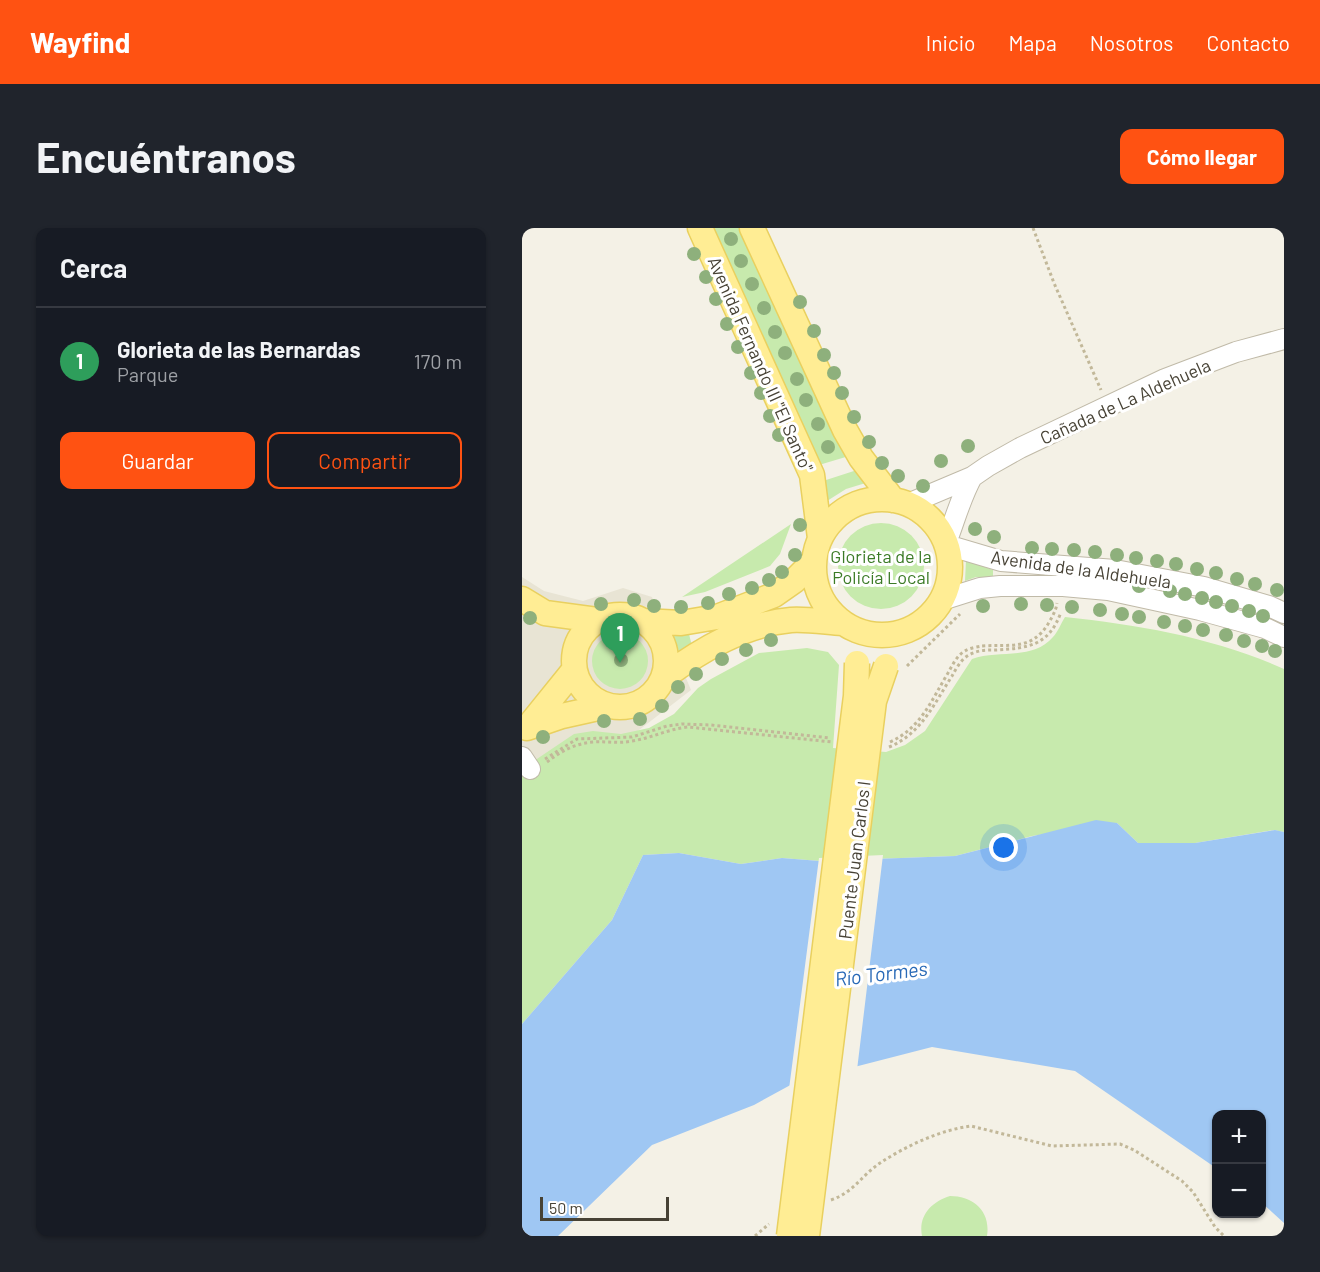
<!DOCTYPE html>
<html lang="es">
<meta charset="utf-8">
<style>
:root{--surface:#171b24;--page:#20242c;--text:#f1f3f6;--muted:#9ea1a6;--line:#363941;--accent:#ff5212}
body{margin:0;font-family:Barlow,sans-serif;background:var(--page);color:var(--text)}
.controls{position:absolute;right:18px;bottom:18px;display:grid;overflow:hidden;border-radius:12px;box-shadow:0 2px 4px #0004}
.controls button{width:54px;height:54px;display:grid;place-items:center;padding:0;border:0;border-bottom:2px solid var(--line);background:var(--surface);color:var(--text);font:30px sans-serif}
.scale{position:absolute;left:18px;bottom:15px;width:129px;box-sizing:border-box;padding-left:6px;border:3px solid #474235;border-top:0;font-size:16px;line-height:21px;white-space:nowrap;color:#474235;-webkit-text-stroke:4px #fff;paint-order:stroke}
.you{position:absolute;left:482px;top:620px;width:21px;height:21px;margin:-15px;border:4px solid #fff;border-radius:50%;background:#1a73e8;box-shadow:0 0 0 9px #1a73e833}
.badge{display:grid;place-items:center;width:39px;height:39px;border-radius:50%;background:var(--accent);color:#fff;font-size:20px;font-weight:700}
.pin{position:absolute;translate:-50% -50px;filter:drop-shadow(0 2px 3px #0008)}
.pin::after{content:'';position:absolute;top:32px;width:21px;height:18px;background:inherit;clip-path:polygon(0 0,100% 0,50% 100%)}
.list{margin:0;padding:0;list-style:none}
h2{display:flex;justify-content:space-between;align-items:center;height:78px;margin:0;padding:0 24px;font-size:26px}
h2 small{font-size:20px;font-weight:400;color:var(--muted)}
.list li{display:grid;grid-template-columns:39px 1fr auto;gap:18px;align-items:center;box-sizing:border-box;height:108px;padding:0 24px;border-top:2px solid var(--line)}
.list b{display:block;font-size:22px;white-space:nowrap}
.list p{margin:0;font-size:20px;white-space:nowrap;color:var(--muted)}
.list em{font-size:20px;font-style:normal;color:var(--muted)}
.actions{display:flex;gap:12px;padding:18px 24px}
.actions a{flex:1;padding:14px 0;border:2px solid var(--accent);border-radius:12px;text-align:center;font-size:21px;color:var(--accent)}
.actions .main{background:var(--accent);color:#fff}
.map{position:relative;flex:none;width:762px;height:1008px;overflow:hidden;border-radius:12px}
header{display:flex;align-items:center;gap:36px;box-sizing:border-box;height:84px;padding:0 30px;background:var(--accent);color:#fff}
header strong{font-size:28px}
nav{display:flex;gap:33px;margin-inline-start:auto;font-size:21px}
.intro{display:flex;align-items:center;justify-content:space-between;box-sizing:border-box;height:144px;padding:0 36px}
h1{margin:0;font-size:42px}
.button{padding:15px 27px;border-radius:12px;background:var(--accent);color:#fff;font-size:21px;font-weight:700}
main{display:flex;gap:36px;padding:0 36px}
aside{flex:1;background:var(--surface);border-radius:12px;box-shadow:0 2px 4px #0004}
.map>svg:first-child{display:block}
.residential{fill:#e8e4d4}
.green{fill:#c7eaad}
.water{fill:#9fc7f3}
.pier{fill:#f4f1e6}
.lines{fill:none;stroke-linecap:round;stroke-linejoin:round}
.minor-casing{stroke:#c0baa8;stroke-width:22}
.major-casing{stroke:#e9d05f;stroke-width:27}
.path{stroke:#c2b899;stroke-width:3;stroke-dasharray:3 3;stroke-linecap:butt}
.minor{stroke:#fff;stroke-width:20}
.major{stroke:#ffed94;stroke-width:24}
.major-bridge-casing{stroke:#e9d05f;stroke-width:27;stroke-linecap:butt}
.major-bridge{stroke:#ffed94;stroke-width:24}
.tree{fill:#8eb07c}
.labels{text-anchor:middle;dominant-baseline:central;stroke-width:6;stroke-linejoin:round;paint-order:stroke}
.street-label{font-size:18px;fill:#474235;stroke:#fff}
.park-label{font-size:18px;fill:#3b7b26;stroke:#fff}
.water-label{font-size:20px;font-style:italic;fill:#296ab7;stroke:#fff}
</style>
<header>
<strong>Wayfind</strong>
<nav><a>Inicio</a><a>Mapa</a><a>Nosotros</a><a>Contacto</a></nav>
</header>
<div class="intro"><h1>Encuéntranos</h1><a class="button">Cómo llegar</a></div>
<main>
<aside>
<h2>Cerca<small></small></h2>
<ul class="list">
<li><span class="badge" style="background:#2e9e5b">1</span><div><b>Glorieta de las Bernardas</b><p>Parque</p></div><em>170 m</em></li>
</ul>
<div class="actions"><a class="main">Guardar</a><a>Compartir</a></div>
</aside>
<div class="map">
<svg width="762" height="1008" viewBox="0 0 762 1008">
<rect width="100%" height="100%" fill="#f4f1e6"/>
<path class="residential" d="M0,349L22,363L61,373L101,360L130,369L169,462L82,529L0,796Z"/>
<path class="green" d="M188,0H222L327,228L297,237Z
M335,242L347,254L324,261L305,273L301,253Z
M316 338a43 43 0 1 1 86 0a43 43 0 1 1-86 0Z
M269,296L258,326L248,338L183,364L160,369Z
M444,332L471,342V350L454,349L443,353Z
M543,389C618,397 693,410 762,441V604L752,602L673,615H616L595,595L510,608L433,628L298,633L260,630L219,636L157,625L121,627L90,692L0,796V541L52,506L71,503L99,506L127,500L152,486L176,460L189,451L237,425L285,420L306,424L317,437L311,520L364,524L383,517L403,503L450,431C477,421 510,433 531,409C536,404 539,395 543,389Z
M70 433a28 28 0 1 1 56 0a28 28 0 1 1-56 0Z
M151,406H167L170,418L158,427Z
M428,968C451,968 469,983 465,1008H400C396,988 409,974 428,968Z"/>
<path class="water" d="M574,592L595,595L616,615H673L753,602L762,604V995L740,975V886H694V940L553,843L410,819L274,854L232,877L130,917L36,1008H0V796L90,692L121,627L157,625L219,636L260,630L298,633L433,628Z"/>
<path class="pier" d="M361,627L335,842L275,857L267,861L297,630Z"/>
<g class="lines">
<g class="minor-casing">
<path id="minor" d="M386,276L450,249L466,238L498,220L643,151L714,124L762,111
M424,315C433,292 438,271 450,249
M425,317L479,333L593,342L682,359L747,378L762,385
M420,372L458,360L478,358H541L586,362L678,382L743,400L762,409
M0,529L8,541"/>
</g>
<g class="major-casing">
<path id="major" d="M178,0L290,247L298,310
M230,0L323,202L339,230L371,272
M292 339a68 68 0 1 1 136 0a68 68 0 1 1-136 0Z
M0,371L23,385L75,392
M52 433a46 46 0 1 1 92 0a46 46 0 1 1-92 0Z
M121,393L159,395L195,389L252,367L272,353L291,334
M142,449C179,422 222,396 269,392C285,391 304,394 320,395
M6,499L52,442
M5,500L40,488L85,478"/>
</g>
<path class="path" d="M511,0L532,55L579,162
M385,438L438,386
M368,514C399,500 409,473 426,445C430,438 435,427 443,423C447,420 455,419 460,418C488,416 509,423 526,396C530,389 534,383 535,375
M367,519C399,506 412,476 430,448C434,441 439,431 447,427C455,422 465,422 474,422C506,420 527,418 539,384
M23,531L55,511L110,509L145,498L160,496L189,497L308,510
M25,534C39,523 54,515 72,514C86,513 97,516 110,513C130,510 146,501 166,499L310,514
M309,972C332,964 339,948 358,935C384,918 418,902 449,898L530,918L598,916L612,922L660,953L671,964L693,999L702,1008
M233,1008L247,996"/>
<use href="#minor" class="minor"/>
<use href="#major" class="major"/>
<g class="major-bridge-casing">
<path id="major-bridge" d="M267,1008L334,468L335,435
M285,1008L352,473L364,438"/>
</g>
<use href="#major-bridge" class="major-bridge"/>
</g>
<g class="tree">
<circle cx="209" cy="11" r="7"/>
<circle cx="172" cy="26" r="7"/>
<circle cx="219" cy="33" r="7"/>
<circle cx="184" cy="49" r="7"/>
<circle cx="230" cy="56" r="7"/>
<circle cx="194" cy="71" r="7"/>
<circle cx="278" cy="74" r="7"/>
<circle cx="242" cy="80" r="7"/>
<circle cx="205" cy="96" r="7"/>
<circle cx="292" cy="103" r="7"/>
<circle cx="253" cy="104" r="7"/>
<circle cx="216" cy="119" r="7"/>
<circle cx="263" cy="125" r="7"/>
<circle cx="302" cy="127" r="7"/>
<circle cx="229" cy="145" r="7"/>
<circle cx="312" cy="145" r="7"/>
<circle cx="275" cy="151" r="7"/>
<circle cx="239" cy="165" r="7"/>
<circle cx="320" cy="165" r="7"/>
<circle cx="284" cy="172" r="7"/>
<circle cx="248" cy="188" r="7"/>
<circle cx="332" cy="189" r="7"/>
<circle cx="296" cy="196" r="7"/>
<circle cx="257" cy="207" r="7"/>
<circle cx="347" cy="214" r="7"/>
<circle cx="446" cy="218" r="7"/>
<circle cx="306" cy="219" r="7"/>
<circle cx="419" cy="233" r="7"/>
<circle cx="360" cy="235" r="7"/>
<circle cx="376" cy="248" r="7"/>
<circle cx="401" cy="258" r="7"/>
<circle cx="278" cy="297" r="7"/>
<circle cx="453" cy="301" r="7"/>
<circle cx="472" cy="309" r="7"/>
<circle cx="510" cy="320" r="7"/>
<circle cx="530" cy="321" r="7"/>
<circle cx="552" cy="322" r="7"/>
<circle cx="573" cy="324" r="7"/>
<circle cx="273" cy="327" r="7"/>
<circle cx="595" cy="327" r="7"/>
<circle cx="614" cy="330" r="7"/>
<circle cx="635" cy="333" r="7"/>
<circle cx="654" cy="336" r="7"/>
<circle cx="675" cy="341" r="7"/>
<circle cx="260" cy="344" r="7"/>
<circle cx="694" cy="345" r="7"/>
<circle cx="715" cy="351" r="7"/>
<circle cx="247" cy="352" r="7"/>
<circle cx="733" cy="356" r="7"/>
<circle cx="617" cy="358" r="7"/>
<circle cx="230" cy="360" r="7"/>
<circle cx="755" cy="362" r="7"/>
<circle cx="648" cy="363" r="7"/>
<circle cx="207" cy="366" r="7"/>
<circle cx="663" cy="366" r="7"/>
<circle cx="680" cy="370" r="7"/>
<circle cx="112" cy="372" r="7"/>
<circle cx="694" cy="374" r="7"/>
<circle cx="186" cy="375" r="7"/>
<circle cx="79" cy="376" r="7"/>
<circle cx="499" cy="376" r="7"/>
<circle cx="525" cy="377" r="7"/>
<circle cx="132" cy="378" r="7"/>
<circle cx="461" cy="378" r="7"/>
<circle cx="710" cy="378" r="7"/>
<circle cx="159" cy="379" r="7"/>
<circle cx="550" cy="379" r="7"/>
<circle cx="578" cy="382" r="7"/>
<circle cx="727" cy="383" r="7"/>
<circle cx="600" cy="386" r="7"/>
<circle cx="741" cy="388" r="7"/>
<circle cx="617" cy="389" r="7"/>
<circle cx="8" cy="390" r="7"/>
<circle cx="642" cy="394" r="7"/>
<circle cx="663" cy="398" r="7"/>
<circle cx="681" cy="402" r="7"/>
<circle cx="704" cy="407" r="7"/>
<circle cx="249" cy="412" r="7"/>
<circle cx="722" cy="413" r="7"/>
<circle cx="740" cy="418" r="7"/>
<circle cx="224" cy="422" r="7"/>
<circle cx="753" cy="423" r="7"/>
<circle cx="200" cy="431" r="7"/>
<circle cx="99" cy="432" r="7"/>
<circle cx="174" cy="446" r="7"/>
<circle cx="156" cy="459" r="7"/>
<circle cx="140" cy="478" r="7"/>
<circle cx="118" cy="491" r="7"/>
<circle cx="82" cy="493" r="7"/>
<circle cx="21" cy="509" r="7"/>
</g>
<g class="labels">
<g class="street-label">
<text transform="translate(239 136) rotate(66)">Avenida Fernando III "El Santo"</text>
<text transform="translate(603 173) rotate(-24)">Cañada de La Aldehuela</text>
<text transform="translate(559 341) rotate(8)">Avenida de la Aldehuela</text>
<text transform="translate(332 632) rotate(-83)">Puente Juan Carlos I</text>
</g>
<g class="park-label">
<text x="359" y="328">Glorieta de la<tspan x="359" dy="21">Policía Local</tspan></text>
</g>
<g class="water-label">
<text transform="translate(359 745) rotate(-7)">Río Tormes</text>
</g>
</g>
</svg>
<div class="controls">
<button>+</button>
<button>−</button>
</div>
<div class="scale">50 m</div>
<div class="you"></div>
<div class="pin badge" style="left:98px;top:435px;background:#2e9e5b">1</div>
</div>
</main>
